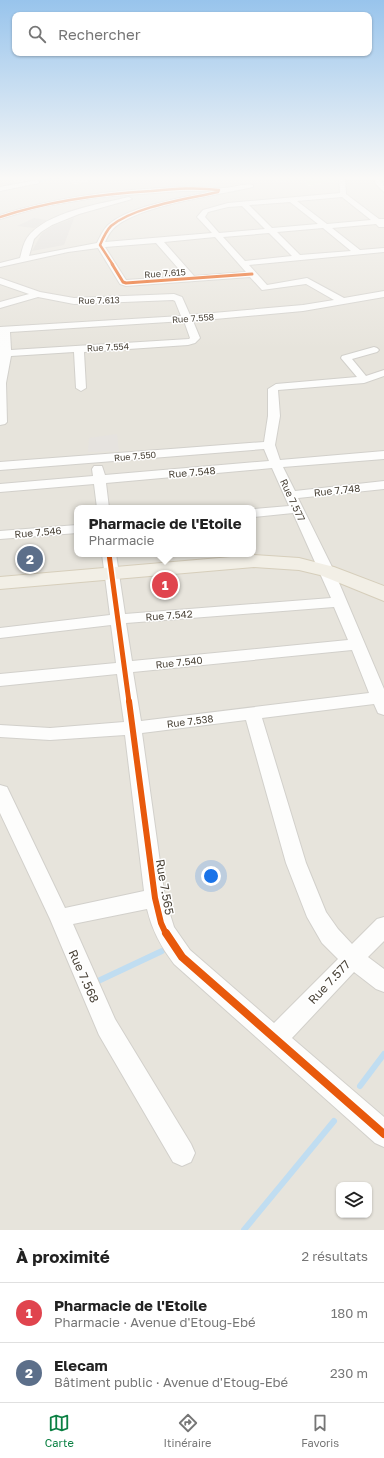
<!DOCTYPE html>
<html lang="fr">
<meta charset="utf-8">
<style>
:root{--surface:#fff;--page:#f6f6f6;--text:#222;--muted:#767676;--line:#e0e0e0;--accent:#0b8043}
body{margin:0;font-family:"Golos Text",sans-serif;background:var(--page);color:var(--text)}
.controls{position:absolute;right:12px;bottom:12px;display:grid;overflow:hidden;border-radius:8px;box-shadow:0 1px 3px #0004}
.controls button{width:36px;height:36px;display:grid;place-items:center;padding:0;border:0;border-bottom:1px solid var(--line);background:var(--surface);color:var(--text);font:20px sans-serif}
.you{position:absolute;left:211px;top:876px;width:14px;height:14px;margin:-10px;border:3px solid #fff;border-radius:50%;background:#1a73e8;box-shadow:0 0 0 6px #1a73e833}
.badge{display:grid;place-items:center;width:26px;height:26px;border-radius:50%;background:var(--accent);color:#fff;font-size:13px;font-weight:700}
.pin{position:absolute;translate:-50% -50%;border:2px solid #fff;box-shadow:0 1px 4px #0006}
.popup{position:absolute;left:74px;top:505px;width:182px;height:52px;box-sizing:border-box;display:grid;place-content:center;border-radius:8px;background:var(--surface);filter:drop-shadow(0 1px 3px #0005);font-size:13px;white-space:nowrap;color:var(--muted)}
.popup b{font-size:15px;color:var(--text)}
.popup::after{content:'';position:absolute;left:50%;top:100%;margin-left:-8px;border:8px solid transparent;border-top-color:var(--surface)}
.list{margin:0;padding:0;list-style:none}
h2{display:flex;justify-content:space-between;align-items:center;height:52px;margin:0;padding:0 16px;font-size:17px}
h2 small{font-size:13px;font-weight:400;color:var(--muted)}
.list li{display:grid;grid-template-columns:26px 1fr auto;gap:12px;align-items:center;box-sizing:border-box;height:60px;padding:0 16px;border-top:1px solid var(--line)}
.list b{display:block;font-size:15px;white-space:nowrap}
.list p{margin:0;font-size:13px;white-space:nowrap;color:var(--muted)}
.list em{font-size:13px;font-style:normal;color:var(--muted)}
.icon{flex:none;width:22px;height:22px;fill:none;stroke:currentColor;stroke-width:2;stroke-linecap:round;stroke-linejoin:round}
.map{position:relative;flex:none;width:384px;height:1230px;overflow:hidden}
.search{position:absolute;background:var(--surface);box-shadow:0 1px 3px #0004;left:12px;right:12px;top:12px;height:44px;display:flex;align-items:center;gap:10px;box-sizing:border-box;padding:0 14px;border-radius:8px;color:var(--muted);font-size:15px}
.sheet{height:172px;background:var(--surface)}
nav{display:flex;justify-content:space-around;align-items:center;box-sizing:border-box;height:56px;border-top:1px solid var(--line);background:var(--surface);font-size:11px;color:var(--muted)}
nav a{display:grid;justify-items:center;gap:2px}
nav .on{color:var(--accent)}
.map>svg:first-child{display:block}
.residential{fill:#e7e4dc;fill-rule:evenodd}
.green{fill:#e1eecf}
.parking{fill:#e6e3df}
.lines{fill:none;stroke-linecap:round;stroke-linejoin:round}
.stream-far1{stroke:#c0ddf1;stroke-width:2}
.stream{stroke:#c0ddf1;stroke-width:6}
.building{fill:#dedbd6}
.minor-casing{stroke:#d2d0cb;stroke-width:2}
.primary-casing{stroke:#d6cebb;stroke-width:2}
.minor{fill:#fdfdfc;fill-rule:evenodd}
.primary{fill:#f2efe6;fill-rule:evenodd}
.cycleway-far4-casing{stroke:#fff;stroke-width:3.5}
.cycleway-far3-casing{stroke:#fff;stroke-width:4.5}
.cycleway-far2-casing{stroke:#fff;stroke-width:8}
.cycleway-far1-casing{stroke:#fff;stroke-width:9}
.cycleway-casing{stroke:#fff;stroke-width:10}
.cycleway-far4{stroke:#e8590c;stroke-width:2.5}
.cycleway-far3{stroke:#e8590c;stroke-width:3}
.cycleway-far2{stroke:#e8590c;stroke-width:5}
.cycleway-far1{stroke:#e8590c;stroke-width:6}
.cycleway{stroke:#e8590c;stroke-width:8}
.labels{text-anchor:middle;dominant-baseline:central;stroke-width:3;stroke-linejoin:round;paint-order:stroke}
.far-street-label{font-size:9px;fill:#4b4439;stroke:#fff}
.street-label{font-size:10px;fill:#4b4439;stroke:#fff}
.near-street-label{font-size:12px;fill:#4b4439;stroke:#fff}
</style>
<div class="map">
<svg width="384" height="1230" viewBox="0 0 384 1230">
<rect width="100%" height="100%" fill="#f4f2ee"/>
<path class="residential" d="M0,177H18L10,180L24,183L39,180L36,177H61L68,179L72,183L75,184L87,182L89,180L88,178L107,177H272L274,180L282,182L302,179L309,180L305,184L309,186L318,185L322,183L331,182L336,178L334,177H384V1230H0ZM77,508H253V554H77ZM339,1185H369V1215H339Z"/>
<path class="green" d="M272,177H334L336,178L335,181C330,182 326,181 321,183C315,185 312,186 305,184L308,180C297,178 280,186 272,177Z"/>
<path class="parking" d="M117,434L119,451L88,452L89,438Z"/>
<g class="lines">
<path class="stream-far1" d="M34,182L61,177"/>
<path class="stream" d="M96,982L162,951
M360,1086L384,1054
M244,1230L334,1121"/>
</g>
<path class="building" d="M34,218L47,220L34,228L17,226Z
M74,218L64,245L32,251L42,233L53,226Z"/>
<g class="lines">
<g class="minor-casing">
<path id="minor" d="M339,177L345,178L346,194L379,219H384V227H379L376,224L332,228L360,250L384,248V252L249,265L267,285L307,278L344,298L384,291V297L303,311L193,321L200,338L195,343L188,345L84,352L86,388L81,391L76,388L74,352L11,356L6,383L7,422L5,424L0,425V327L181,316L175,301L173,300L74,304L38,297L0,308V302L29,294L0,284V278L40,292L74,298L174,294L182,297L190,315L303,305L334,300L306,284L262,290L250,277L126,286L120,284L98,248L68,252L0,267V263L20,258C22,251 23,244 27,238C45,212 100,204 129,197L132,199L79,214L52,225L41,232L34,239L29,256L97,243C100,237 103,230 108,225C131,205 183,198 213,191H182L99,197L40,207L0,219V215C60,196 121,189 184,187C197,186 210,189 223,188C233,188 244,183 253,185V187C219,195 137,205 113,229C109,233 107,238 105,242L212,233L197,217L203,210L228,203L340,193ZM342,197L371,220L327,224L297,201ZM290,202L318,224L272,228L249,205ZM242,206L265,229L219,233L205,217L208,212L228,207ZM323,228L351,251L300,255L277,232ZM269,233L292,256L245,261L223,237ZM215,237L246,272L194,276L164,242ZM156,243L185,276L126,280L105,247ZM184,321L190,338L189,339L11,350L10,332Z
M373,177H379L384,186V192L376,184Z
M37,180L39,181V183L0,191V187Z
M374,347L377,348L379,350L377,352L352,359L366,376L384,370V376L364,383L278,390L280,416L275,445L280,460L384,451V459L283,467L295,491L384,481V489L298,498L334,571L384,689V715L378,713L374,704L262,718L306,863L326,912L338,929L352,944L377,919L384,917V941L368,957L384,969V992L376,989L354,972L292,1038L384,1117V1147L375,1143L174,964C161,947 152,930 147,909L73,924L115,1019L191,1144L195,1153L191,1162L182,1166L173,1162L99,1035L50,919L0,813V785L7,787L65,908L144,891L125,735L50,740L0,737V725L50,728L124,722L117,674L0,686V674L116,663L111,625L0,638V628L110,615L102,554H116L125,614L331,598L293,513L253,517V509L289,506L272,468L106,483L109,508H97L94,484L0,492V484L93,476L92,469L94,466H102L105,475L269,461L264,449L0,470V462L264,442L268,416V389L276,384L357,377L341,358L342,356ZM334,607L348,640L132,661L126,623ZM352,650L369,693L141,721L133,672ZM246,720L286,863L307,917L322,943L338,959L274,1023L190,950L174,927L165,898L142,733Z
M77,525V533L0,539V531Z"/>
</g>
<g class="primary-casing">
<path id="primary" d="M254,555L299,558L334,567L384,586V601L320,575L299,570L254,567L0,589V577Z"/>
</g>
<use href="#minor" class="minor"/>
<use href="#primary" class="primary"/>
<g class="cycleway-far4-casing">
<path id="cycleway-far4" d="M0,217C49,201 100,194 151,191C174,189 196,187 219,190L218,192C188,199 135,206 111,226C106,231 103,238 100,245L113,265"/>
</g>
<g class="cycleway-far3-casing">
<path id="cycleway-far3" d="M112,264L123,282L126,283L252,274"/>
</g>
<g class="cycleway-far2-casing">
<path id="cycleway-far2" d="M109,554L129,702"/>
</g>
<g class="cycleway-far1-casing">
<path id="cycleway-far1" d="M129,701L155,898L161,923L166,934"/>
</g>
<g class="cycleway-casing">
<path id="cycleway" d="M166,933L182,957L384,1134"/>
</g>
<use href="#cycleway-far4" class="cycleway-far4"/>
<use href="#cycleway-far3" class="cycleway-far3"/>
<use href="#cycleway-far2" class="cycleway-far2"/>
<use href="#cycleway-far1" class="cycleway-far1"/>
<use href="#cycleway" class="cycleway"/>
</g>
<linearGradient id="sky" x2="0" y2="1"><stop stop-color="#98c4ec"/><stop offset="0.51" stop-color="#faf9f7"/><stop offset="1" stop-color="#faf9f7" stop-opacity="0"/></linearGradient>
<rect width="384" height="349" fill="url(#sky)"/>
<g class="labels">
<g class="far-street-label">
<text transform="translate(165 273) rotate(-4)">Rue 7.615</text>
<text transform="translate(99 300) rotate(-1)">Rue 7.613</text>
<text transform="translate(193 318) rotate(-4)">Rue 7.558</text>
<text transform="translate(108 347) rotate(-3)">Rue 7.554</text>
<text transform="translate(135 456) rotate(-5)">Rue 7.550</text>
</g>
<g class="street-label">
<text transform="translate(192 472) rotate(-5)">Rue 7.548</text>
<text transform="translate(337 490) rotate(-6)">Rue 7.748</text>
<text transform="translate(293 500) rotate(65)">Rue 7.577</text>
<text transform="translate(38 532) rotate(-5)">Rue 7.546</text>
<text transform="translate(169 615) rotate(-4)">Rue 7.542</text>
<text transform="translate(179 662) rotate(-6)">Rue 7.540</text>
<text transform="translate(190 721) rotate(-7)">Rue 7.538</text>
</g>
<g class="near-street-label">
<text transform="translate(165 887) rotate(80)">Rue 7.565</text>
<text transform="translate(84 976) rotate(66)">Rue 7.568</text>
<text transform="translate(329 982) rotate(-47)">Rue 7.577</text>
</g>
</g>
</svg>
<div class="controls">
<button><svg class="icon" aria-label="layers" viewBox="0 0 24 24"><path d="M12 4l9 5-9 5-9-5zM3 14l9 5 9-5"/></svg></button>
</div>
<div class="you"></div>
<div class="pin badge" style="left:165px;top:585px;background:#e0444e">1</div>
<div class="popup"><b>Pharmacie de l'Etoile</b>Pharmacie</div>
<div class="pin badge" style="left:30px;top:559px;background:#5c6f8a">2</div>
<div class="search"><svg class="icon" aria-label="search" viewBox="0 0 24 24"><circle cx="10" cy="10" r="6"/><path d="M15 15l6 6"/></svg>Rechercher</div>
</div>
<section class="sheet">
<h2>À proximité<small>2 résultats</small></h2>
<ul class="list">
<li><span class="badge" style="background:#e0444e">1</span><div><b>Pharmacie de l'Etoile</b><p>Pharmacie · Avenue d'Etoug-Ebé</p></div><em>180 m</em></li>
<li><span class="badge" style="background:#5c6f8a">2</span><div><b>Elecam</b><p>Bâtiment public · Avenue d'Etoug-Ebé</p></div><em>230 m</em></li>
</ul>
</section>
<nav>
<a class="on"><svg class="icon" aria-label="map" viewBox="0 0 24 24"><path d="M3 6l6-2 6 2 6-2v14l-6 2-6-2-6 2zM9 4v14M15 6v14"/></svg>Carte</a>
<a><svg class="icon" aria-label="directions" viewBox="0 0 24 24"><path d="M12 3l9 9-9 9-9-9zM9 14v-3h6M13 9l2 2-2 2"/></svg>Itinéraire</a>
<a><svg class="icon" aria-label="saved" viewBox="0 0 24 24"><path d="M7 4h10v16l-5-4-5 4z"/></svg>Favoris</a>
</nav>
